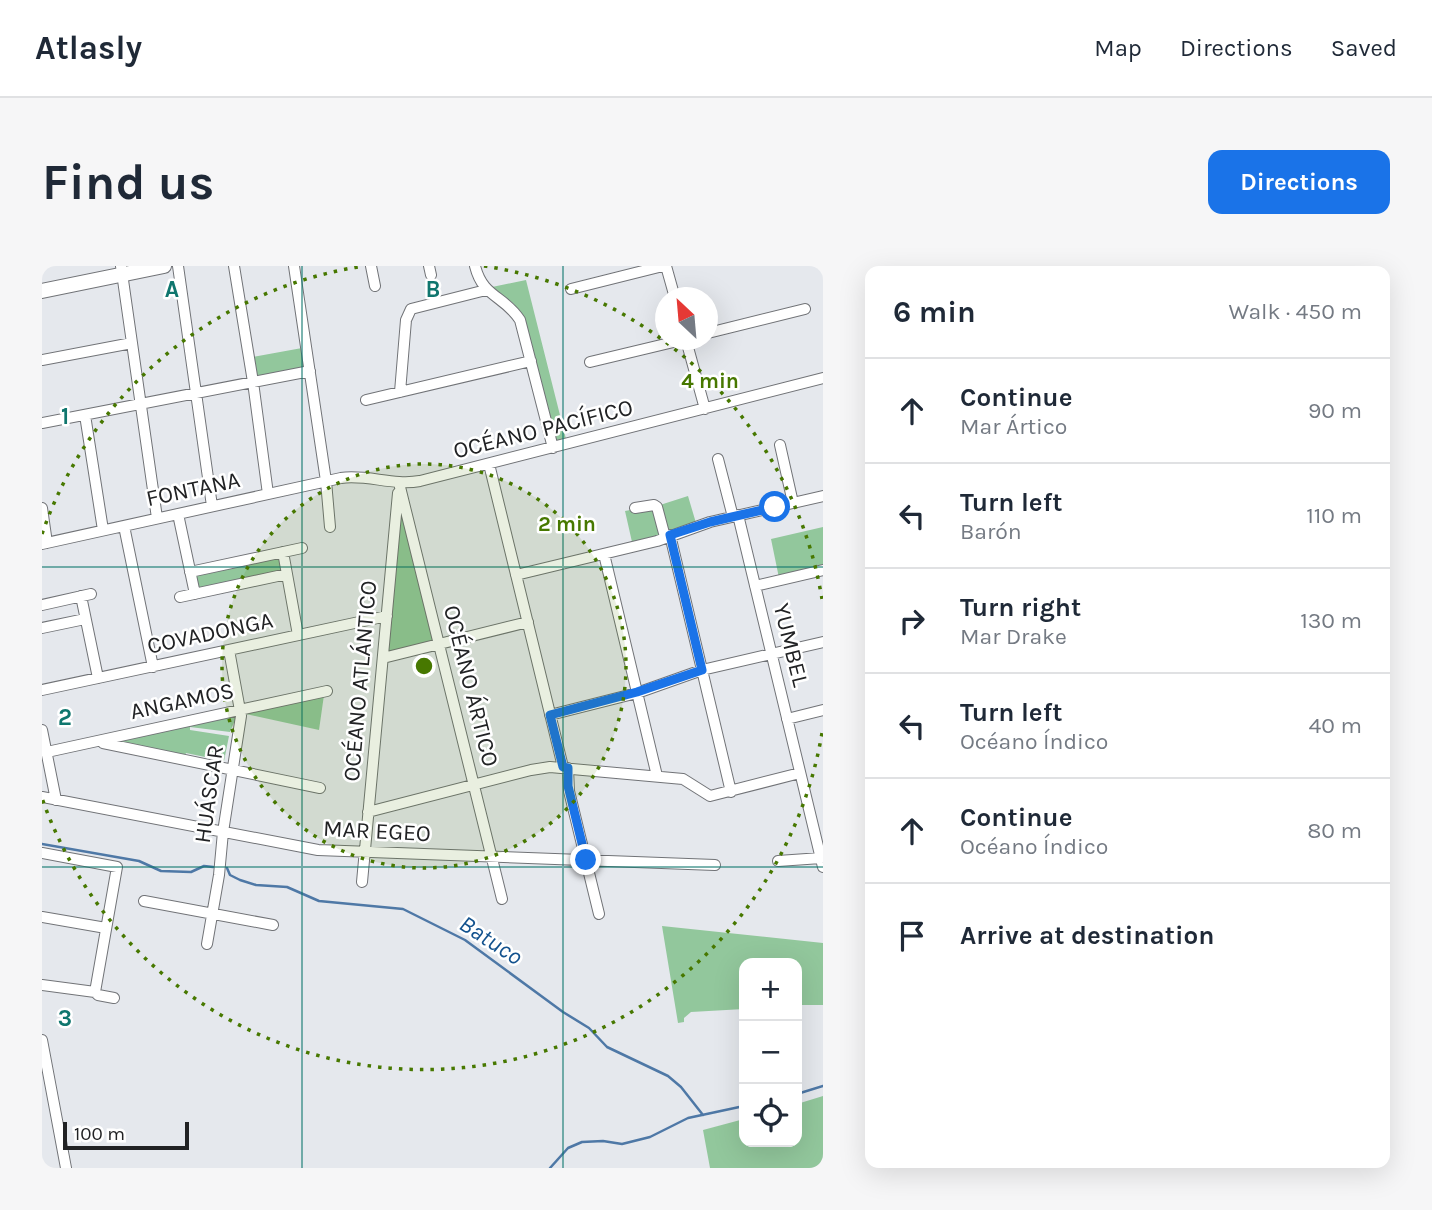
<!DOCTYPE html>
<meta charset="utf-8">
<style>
:root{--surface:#fff;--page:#f6f6f7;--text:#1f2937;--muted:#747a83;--line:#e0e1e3;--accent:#1a73e8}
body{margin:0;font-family:Karla,sans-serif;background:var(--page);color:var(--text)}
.controls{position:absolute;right:21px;bottom:21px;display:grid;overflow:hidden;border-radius:14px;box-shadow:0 7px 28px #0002}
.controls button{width:63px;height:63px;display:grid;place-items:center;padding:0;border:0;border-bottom:2px solid var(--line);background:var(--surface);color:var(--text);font:35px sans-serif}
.compass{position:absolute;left:613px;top:21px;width:63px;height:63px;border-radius:50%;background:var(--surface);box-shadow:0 7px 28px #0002;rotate:334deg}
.scale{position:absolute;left:21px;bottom:18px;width:126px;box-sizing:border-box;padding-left:7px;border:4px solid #212224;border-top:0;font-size:19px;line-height:24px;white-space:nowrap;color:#212224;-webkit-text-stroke:5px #fff;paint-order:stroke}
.stop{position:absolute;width:21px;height:21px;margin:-16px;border:5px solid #1a73e8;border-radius:50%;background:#fff}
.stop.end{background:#1a73e8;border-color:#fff;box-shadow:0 2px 7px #0008}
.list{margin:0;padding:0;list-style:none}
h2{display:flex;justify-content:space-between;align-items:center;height:91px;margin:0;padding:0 28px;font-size:30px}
h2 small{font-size:23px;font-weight:400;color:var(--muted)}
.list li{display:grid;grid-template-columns:46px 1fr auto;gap:21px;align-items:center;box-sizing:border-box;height:105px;padding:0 28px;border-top:2px solid var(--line)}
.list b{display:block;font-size:26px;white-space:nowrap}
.list p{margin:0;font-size:23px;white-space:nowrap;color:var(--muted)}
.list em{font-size:23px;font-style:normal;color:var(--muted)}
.icon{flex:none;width:38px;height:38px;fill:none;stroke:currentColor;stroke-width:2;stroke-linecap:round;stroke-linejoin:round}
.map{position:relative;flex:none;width:781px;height:902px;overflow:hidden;border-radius:14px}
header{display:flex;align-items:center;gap:42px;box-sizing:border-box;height:98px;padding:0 35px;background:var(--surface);border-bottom:2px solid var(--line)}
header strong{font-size:33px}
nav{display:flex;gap:38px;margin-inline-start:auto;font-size:24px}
.intro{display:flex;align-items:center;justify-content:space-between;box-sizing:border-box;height:168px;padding:0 42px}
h1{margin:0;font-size:49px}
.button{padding:18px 32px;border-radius:14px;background:var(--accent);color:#fff;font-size:24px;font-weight:700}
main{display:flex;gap:42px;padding:0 42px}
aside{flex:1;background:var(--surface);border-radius:14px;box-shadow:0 7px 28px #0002}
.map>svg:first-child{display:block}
.green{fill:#92c79c}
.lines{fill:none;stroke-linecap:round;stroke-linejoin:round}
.stream{stroke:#4e78a6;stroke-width:2.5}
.minor-casing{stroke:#717377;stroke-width:12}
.major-casing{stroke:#717377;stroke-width:16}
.minor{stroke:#fff;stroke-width:10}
.major{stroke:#fff;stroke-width:14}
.route{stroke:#1a73e8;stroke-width:9}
.grid{fill:none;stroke:#0f766e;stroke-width:2;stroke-opacity:0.55}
.ring{fill:none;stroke:#477800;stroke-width:3.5;stroke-dasharray:3.5 7}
.labels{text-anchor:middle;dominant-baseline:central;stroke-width:5;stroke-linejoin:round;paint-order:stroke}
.street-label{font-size:23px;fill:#212224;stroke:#fff}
.water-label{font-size:24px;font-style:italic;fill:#13528e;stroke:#fff}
.grid-label{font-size:23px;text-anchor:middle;font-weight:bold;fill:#0f766e;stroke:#fff;stroke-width:5;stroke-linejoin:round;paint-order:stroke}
.centre{fill:#477800;stroke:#fff;stroke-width:3.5}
.ring-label{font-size:21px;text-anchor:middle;font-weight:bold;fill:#477800;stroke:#fff;stroke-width:5;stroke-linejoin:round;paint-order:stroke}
</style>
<header>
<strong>Atlasly</strong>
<nav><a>Map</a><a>Directions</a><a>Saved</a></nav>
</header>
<div class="intro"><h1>Find us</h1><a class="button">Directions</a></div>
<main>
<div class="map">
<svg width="781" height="902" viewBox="0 0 781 902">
<rect width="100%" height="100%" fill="#e5e8ed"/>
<path class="green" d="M484,14L524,173L514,176L481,53L472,38L450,21Z
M260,82L263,102L213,111L211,91Z
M646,230L654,257L624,268L618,239Z
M358,231L394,376L345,387Z
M610,240L619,269L590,276L583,245Z
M781,261V300L737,312L729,273Z
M237,290L240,306L154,324L152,309Z
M282,429L277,464L204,448Z
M196,447L188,466L148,461V464L187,470L182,495L144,487L143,490L66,475Z
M620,660L781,677V739H755V697H702V743L649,746L642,752V756L636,757Z
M781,830V902H668L661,864L702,853V876H755V838Z"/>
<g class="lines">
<path class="stream" d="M0,578L97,595L119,605L149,606L162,600L171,601
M185,602L188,609L198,614L214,619L245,621L277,635L361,643L423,674L521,746L547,762L565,781L626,810L639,821L661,849
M755,828L781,820
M508,902L526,882L540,876L561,875L580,878L608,871L646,852L702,840"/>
<g class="minor-casing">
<path id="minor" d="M79,0L115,252
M136,0L170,240
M192,0L211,116L226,228
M252,0L284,215L288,261
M329,0L333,20
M387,0L389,9
M433,0C441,32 462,29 478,54L511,182
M624,0L633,32
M529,23L621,0
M666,67L763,43
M644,74L663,143
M0,94L90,77
M548,96L640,74
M358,126L364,54L369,43L444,24
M324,134L489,95
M43,149L61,264
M0,157L268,105
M738,179L751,237
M676,193L691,251
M447,198L521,501
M357,217L460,633
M0,242L5,277
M593,242L612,239L615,241L623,271
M136,248L153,328
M696,249L781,601
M82,260L111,401
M628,269L689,526
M0,278L299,212C325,208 351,220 378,215L781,112
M241,286L256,369
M562,288L615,510
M148,306L260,282
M474,309L615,275L668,256L781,230
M713,320L781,304
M39,330L56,412
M138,331L245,308
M0,339L49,328
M0,362L43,353
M341,392L486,356
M0,424L345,350
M508,449L595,427L660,404L781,376
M745,453L781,444
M0,464L14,534
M61,477L278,522
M5,486L285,425
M526,502L527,525L557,648
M0,531L276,584L673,599
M326,546L489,504L508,501L641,513L668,530L758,507
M0,587L75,601L53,726
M736,595L779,592
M320,616L356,227
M102,635L231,659
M0,651L64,662
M165,678L177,609L181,566L199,450L187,384
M0,719L53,726L56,729L72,732
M0,774L24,902"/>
</g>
<g class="major-casing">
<path id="major" d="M0,25L122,0"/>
</g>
<use href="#minor" class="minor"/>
<use href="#major" class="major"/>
</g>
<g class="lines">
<path class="route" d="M544,594L526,520V502L521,501L508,449L595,426L660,404L628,269L668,256L733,241"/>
</g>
<path class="grid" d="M260,0V902M521,0V902M0,301H781M0,601H781"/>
<circle cx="382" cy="400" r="202" fill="#477800" fill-opacity=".12"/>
<g class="ring">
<circle cx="382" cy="400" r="202"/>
<path d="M780 467A404 404 0 0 1 0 532M0 268A404 404 0 0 1 322 0M442 0A404 404 0 0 1 780 333"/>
</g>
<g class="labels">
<g class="street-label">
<text transform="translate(501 163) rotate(-14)">OCÉANO PACÍFICO</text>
<text transform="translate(151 223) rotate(-12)">FONTANA</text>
<text transform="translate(168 367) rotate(-12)">COVADONGA</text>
<text transform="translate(749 379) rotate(76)">YUMBEL</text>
<text transform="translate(318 415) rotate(-85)">OCÉANO ATLÁNTICO</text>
<text transform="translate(429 420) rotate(76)">OCÉANO ÁRTICO</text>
<text transform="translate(140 435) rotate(-12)">ANGAMOS</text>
<text transform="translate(167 528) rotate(-82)">HUÁSCAR</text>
<text transform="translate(335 565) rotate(3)">MAR EGEO</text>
</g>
<g class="water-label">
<text transform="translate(449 674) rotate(33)">Batuco</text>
</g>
</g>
<g class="grid-label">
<text x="130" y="31">A</text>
<text x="391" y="31">B</text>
<text x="23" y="158">1</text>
<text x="23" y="459">2</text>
<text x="23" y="760">3</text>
</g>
<circle cx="382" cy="400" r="10" class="centre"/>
<g class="ring-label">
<text x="668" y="122">4 min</text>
<text x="525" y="265">2 min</text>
</g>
</svg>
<div class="controls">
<button>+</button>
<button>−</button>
<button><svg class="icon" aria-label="locate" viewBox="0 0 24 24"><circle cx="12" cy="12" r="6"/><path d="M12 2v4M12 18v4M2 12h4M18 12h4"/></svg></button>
</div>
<svg class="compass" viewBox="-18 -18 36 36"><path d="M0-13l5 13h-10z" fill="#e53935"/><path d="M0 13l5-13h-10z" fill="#747a83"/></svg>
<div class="scale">100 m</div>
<div class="stop" style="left:733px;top:241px"></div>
<div class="stop end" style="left:544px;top:594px"></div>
</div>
<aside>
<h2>6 min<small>Walk · 450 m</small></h2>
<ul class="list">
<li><svg class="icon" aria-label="ahead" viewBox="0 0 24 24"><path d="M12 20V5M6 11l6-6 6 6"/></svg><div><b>Continue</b><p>Mar Ártico</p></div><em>90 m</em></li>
<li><svg class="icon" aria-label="left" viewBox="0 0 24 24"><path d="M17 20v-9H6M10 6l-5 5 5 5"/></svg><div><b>Turn left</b><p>Barón</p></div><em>110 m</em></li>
<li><svg class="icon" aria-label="right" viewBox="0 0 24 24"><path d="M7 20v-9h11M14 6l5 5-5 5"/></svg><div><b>Turn right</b><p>Mar Drake</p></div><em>130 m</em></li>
<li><svg class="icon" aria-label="left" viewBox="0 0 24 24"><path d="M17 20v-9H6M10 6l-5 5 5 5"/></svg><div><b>Turn left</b><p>Océano Índico</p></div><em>40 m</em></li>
<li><svg class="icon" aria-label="ahead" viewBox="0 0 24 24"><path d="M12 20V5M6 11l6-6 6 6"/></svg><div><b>Continue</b><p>Océano Índico</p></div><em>80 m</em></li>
<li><svg class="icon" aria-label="arrive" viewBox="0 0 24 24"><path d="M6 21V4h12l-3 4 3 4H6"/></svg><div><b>Arrive at destination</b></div></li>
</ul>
</aside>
</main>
